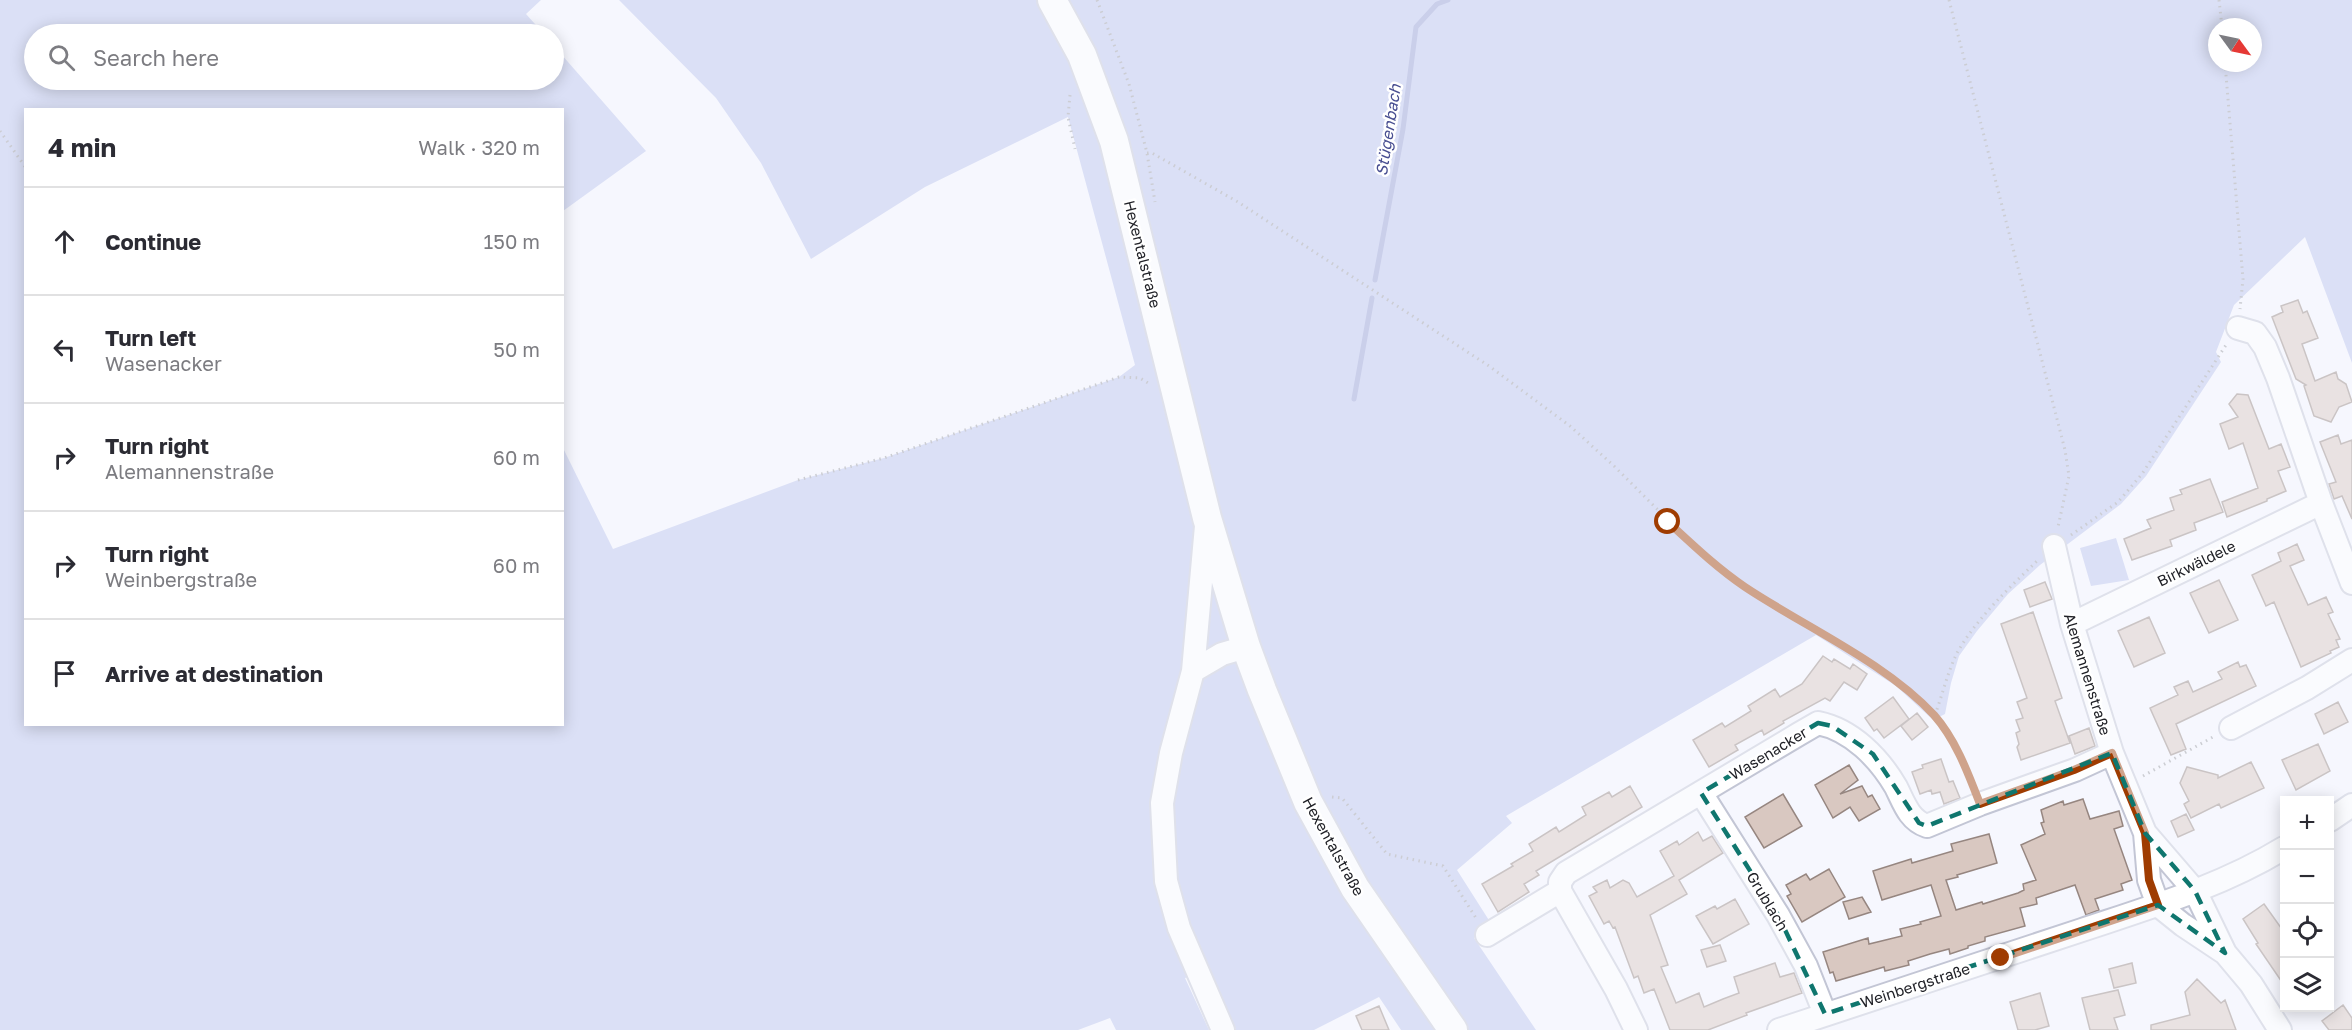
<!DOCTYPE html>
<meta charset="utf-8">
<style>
:root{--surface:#fff;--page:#f7f7f7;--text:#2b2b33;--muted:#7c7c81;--line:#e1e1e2}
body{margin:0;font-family:"Golos Text",sans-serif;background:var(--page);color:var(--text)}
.controls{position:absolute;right:18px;bottom:18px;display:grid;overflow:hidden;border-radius:0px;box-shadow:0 3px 15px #0003}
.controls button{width:54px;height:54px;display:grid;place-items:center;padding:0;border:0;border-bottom:2px solid var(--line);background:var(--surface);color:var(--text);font:30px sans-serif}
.compass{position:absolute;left:2208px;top:18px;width:54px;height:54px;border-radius:50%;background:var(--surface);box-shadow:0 3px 15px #0003;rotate:123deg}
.stop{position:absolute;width:18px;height:18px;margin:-14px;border:4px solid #9f3c01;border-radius:50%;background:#fff}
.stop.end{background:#9f3c01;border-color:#fff;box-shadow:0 2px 6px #0008}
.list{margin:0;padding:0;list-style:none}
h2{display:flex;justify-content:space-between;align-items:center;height:78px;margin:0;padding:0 24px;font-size:26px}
h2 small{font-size:20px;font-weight:400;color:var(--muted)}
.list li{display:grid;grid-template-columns:39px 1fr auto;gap:18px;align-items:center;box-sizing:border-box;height:108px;padding:0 24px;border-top:2px solid var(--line)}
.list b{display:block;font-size:22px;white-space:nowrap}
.list p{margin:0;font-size:20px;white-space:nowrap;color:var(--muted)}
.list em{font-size:20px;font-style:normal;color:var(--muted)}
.icon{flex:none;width:33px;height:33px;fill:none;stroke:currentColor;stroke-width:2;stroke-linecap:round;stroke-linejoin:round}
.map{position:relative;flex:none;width:2352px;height:1030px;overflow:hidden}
.search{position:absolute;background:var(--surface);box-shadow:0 3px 15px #0003;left:24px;top:24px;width:540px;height:66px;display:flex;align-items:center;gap:15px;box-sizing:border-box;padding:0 21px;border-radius:33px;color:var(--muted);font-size:22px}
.panel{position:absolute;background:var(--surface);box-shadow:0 3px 15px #0003;left:24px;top:108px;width:540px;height:618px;border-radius:0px}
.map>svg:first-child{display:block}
.green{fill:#bbc3ed;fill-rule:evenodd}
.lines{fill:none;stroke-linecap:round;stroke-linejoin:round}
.stream{stroke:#949dd3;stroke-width:5}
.building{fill:#d9c8c1;stroke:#968680;stroke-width:1.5}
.minor-casing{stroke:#c3c6d5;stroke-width:26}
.major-casing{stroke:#c3c6d5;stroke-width:32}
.path{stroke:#999aa1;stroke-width:3;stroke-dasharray:1.5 4.5;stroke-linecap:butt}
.minor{stroke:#fff;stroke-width:22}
.major{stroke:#fff;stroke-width:28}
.route{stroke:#9f3c01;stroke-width:8}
.marked{fill:none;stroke:#0f766e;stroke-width:4.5;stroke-dasharray:12 8;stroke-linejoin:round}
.labels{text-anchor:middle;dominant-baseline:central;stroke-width:5;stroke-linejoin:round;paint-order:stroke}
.street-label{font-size:15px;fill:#202127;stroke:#fff}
.water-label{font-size:16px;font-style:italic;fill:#484e91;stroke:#fff}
</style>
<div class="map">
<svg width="2352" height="1030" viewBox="0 0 2352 1030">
<rect width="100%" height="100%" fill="#f6f7fe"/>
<path class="green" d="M0,0H541L526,14L544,34H34V80H554V46L646,151L563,211L562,110H26V724H562L563,448L613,549L798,480L884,458L1119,377L1135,365L1068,117L925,187L811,259L761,163L716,98L619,0H2352V363L2305,237L2234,305L2216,352L2221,362L2146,476L2121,504L2040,565L2008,594L1977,631L1959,656L1951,683L1945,714L1933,720L1896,686L1816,635L1506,816L1512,823L1457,870L1492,925L1474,938L1536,1030H1401L1379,997L1314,1030H1236L1210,971L1185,978L1209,1030H1116L1110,1018L1078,1030H0ZM2217,27H2253V63H2217Z
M2116,538L2129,580L2091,586L2080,548Z"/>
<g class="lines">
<path class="stream" d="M1375,280L1403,129L1416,27L1437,4L1448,0
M1354,399L1372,298"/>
</g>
<path class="building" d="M2298,300L2303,313L2307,311L2318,338L2302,344L2315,381L2336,372L2338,379L2346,384L2352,402L2339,407L2331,422L2314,416L2304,386L2306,385L2296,379L2272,317L2283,312L2281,306Z
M2237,394L2248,395L2269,449L2281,444L2290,467L2278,471L2286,491L2267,499V501L2227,517L2222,502L2258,488L2243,443L2229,449L2220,424L2238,417L2229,404Z
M2338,435L2341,444L2352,440V519L2342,496L2334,499L2329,484L2336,482L2320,442Z
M2210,479L2223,512L2194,523L2196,530L2170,540L2172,546L2132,560L2124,539L2151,528L2147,520L2174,510L2170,498L2182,494L2180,490Z
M2297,544L2304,560L2290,566L2308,605L2326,597L2333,612L2328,614L2340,639L2336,640L2339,647L2330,651L2331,653L2301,667L2274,602L2266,606L2252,575L2281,561L2278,553Z
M2219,580L2238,620L2209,633L2190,593Z
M2045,582L2052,599L2030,607L2024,590Z
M2033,612L2062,698L2055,701L2070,743L2021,760L2017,747L2019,744L2016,733L2020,731L2016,720L2023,718L2017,702L2027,698L2001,624Z
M2149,617L2165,653L2134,667L2118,631Z
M1823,656L1832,662L1834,659L1850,669L1853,664L1867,674L1857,690L1844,682L1830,701L1825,698L1783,721L1784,723L1764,735L1762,730L1735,745L1738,750L1709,767L1693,740L1722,723L1725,727L1751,711L1748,706L1775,689L1780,697L1802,684Z
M2238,662L2240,667L2246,665L2256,686L2176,724L2186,749L2171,755L2150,708L2178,695L2174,687L2188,681L2193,692L2222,679L2218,672Z
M1893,697L1909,719L1884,738L1877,729L1874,731L1865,718Z
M2338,702L2348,722L2324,734L2315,714Z
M1917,713L1928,727L1912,740L1901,726Z
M2089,728L2095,746L2075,754L2069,736Z
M2318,744L2330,771L2296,790L2282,760Z
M1941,759L1949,782L1953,781L1960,798L1944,804L1940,792L1932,794L1931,790L1920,794L1912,772L1923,768L1922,765Z
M2251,762L2264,788L2221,808L2219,804L2191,818L2184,804L2189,801L2180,783L2187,767L2218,775V778Z
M1849,765L1858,780L1840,794L1862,786L1868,797L1872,795L1880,809L1859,821L1850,807L1833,818L1815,785Z
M1630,786L1642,807L1536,871L1539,875L1524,884L1529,892L1498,912L1482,884L1513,866L1511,864L1533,851L1529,844L1556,827L1559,832L1586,815L1582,807L1609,792L1612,797Z
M1783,794L1802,826L1764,848L1745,817Z
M2083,799L2090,819L2119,811L2123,826L2114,829L2132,880L2121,884L2123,890L2095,899L2099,910L2086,915L2075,885L2036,898L2037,904L2020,908L2025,926L1985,937V941L1968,946V948L1950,954L1949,949L1930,954L1908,961L1909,965L1885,971L1884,967L1836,981L1833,972L1830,973L1823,952L1868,938L1869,944L1902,936L1900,929L1921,924L1920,922L1941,916L1931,885L1882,900L1873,871L1911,859L1912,863L1953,851L1951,844L1989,834L1997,863L1957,875L1958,877L1946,880L1956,910L1982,902L1983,904L2018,893L2024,890L2023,884L2036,880L2021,845L2045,834L2041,823L2044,822L2041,810L2063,801L2064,805Z
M2186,814L2194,830L2178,837L2171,821Z
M1698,832L1703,841L1712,836L1723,853L1679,880L1687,894L1650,915L1668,965L1661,967L1676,1003L1699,993L1704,1007L1723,999L1739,993L1734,977L1775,963L1780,977L1794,973L1802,993L1746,1013L1747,1015L1708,1030H1670L1654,989L1644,993L1638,976L1634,978L1615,927L1613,928L1609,921L1604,924L1589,896L1597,892L1593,887L1607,880L1610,888L1623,880L1629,883L1637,897L1674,876L1660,851L1677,841L1679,845Z
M1829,869L1845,897L1802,922L1787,896L1791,894L1786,885L1806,874L1810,880Z
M1862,897L1871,912L1849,919L1843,902Z
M1735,899L1749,924L1713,944L1696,916L1715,906L1717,909Z
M2264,904L2284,932V985L2256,944L2258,943L2243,919Z
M1720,945L1726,961L1707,967L1701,950Z
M2132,963L2136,983L2114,988L2109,969Z
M2197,979L2221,1003L2225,1000L2236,1030H2151V1025L2190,1015L2185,992Z
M2118,990L2125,1015L2114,1018L2118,1030H2090L2082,998Z
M2040,993L2049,1026L2035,1030H2018L2010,1002Z
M2343,1005L2352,1018V1030H2329L2322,1021Z
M1379,1006L1389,1030H1362L1356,1016Z"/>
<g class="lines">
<g class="minor-casing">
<path id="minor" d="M2238,328L2255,333L2265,347L2278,378L2321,503L2352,583
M1206,526L1193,671L1171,753L1162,803L1166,881L1179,928L1223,1030
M2054,546L2072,624L2112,753L2145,833L2149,880L2158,905L2183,925L2225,953
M2072,624L2321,503
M1193,671L1222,654L1246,647
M2231,728L2307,688L2352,660
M1701,793L1778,915L1806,966L1825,1014
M2330,820L2352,805
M2145,833L2195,891L2225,953L2251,984L2280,1030
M1487,935L1560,891
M1636,1030L1616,989L1560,891V882L1566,873L1799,734L1818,723C1852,730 1879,758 1896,787C1904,803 1909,820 1927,826L1980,804L2075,770L2112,753
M1779,1030C1880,996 1981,964 2082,930C2151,907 2222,886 2284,848"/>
</g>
<g class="major-casing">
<path id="major" d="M1052,0L1082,55L1114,141L1207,518L1246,647L1262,690L1308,802L1355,888L1453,1030"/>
</g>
<path class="path" d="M1097,0L1129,84L1147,153L1155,202
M1949,0L2065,450L2069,476L2058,527
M2219,0L2222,27
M2225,63L2243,279L2240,309
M1070,95L1068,117L1075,149
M0,131L26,168
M1147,153H1152L1238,202L1388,300L1489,366L1570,426L1614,466L1705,557L1744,586L1897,681L1935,716L1961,756L1972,785
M798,480L884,458L1119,377L1140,378L1148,383
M2071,535L2118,502L2142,474L2226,345
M1935,715C1942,696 1948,671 1957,653C1976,619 2009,588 2037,561
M2143,776L2213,737
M1332,797L1342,798L1387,854L1443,866L1476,918"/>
<use href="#minor" class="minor"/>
<use href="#major" class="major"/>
</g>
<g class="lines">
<path class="route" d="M1668,522C1693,545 1717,568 1745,587C1805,627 1885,662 1934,715C1956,740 1968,773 1980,804L2074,770L2112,753L2145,833L2149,880L2158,905L2001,958"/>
</g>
<path d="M0 0H2352V1030H0ZM1818,723L1832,726L1873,754L1919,823L1927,826L2112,753L2145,833L2195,891L2225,953L2158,905L1825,1014L1778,915L1701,793Z" fill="#f6f7fe" fill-opacity=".55" fill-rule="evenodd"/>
<path class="marked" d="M1818,723L1832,726L1873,754L1919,823L1927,826L2112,753L2145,833L2195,891L2225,953L2158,905L1825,1014L1778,915L1701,793Z"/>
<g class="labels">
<g class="street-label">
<text transform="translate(1143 254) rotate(76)">Hexentalstraße</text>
<text transform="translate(2196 563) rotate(-26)">Birkwäldele</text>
<text transform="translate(2088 674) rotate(73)">Alemannenstraße</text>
<text transform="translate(1768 753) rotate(-31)">Wasenacker</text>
<text transform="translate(1334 846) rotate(61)">Hexentalstraße</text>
<text transform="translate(1768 901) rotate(59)">Grublach</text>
<text transform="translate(1915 985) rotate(-18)">Weinbergstraße</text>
</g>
<g class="water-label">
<text transform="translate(1388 130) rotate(-81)">Stügenbach</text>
</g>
</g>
</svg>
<div class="controls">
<button>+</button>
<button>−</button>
<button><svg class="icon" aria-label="locate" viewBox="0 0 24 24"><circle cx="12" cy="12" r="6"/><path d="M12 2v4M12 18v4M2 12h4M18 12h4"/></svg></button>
<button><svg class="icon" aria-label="layers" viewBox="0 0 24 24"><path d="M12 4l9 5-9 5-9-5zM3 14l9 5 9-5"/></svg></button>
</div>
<svg class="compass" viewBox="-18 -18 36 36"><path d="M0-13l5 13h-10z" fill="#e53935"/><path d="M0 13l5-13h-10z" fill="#7c7c81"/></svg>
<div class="stop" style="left:1668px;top:522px"></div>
<div class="stop end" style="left:2001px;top:958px"></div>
<div class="search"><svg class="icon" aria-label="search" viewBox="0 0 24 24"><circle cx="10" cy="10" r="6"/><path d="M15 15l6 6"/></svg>Search here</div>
<section class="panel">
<h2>4 min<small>Walk · 320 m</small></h2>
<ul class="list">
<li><svg class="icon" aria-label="ahead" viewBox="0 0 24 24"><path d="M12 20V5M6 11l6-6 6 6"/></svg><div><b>Continue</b></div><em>150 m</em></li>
<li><svg class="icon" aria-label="left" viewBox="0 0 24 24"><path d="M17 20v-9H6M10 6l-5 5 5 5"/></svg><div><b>Turn left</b><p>Wasenacker</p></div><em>50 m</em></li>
<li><svg class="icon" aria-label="right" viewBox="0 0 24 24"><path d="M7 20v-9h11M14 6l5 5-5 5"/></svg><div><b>Turn right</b><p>Alemannenstraße</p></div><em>60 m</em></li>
<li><svg class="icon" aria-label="right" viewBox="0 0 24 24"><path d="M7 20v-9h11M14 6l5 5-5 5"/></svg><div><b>Turn right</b><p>Weinbergstraße</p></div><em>60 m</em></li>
<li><svg class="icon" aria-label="arrive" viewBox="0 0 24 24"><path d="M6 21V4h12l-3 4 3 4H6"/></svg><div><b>Arrive at destination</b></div></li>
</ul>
</section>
</div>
